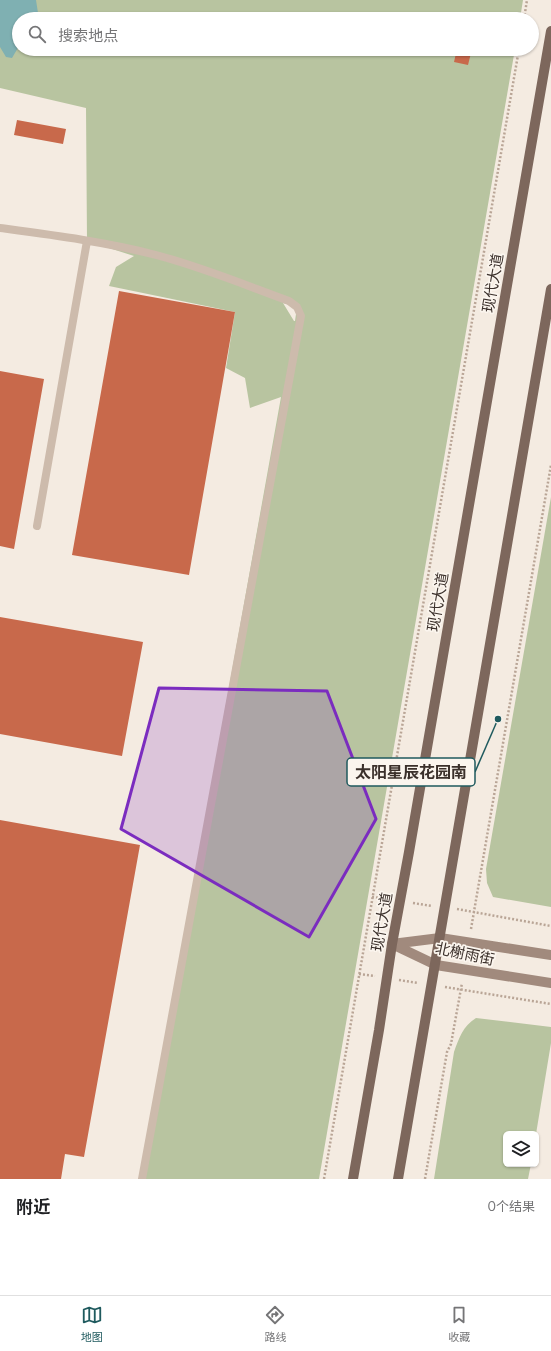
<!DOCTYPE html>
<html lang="zh">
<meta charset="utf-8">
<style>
:root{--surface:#fff;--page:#f2f2f2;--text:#202124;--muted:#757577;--line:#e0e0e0;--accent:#1f5a5e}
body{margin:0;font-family:Commissioner,"Noto Sans SC",sans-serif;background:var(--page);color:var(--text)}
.controls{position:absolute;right:12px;bottom:12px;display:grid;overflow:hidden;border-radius:6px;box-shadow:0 1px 3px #0004}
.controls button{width:36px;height:36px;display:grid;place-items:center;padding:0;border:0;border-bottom:1px solid var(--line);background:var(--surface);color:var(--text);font:20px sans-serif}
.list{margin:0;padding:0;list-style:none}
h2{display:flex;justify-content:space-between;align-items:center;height:52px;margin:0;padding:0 16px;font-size:17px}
h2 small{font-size:13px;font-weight:400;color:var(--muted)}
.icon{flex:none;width:22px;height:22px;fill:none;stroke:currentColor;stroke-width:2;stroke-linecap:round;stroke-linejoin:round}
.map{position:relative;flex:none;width:551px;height:1179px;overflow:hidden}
.search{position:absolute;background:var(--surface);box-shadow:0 1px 3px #0004;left:12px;right:12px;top:12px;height:44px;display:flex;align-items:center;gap:10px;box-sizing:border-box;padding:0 14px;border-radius:22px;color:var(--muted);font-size:15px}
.sheet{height:116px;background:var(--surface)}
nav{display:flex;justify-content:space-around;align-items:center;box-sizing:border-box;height:56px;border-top:1px solid var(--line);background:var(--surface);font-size:11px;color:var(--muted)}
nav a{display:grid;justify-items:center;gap:2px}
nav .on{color:var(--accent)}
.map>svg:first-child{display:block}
.green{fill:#b8c4a0;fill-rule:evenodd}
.water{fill:#7fb0b2}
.building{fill:#c8694b}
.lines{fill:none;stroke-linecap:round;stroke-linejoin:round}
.path{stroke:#b9a596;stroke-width:2.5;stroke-dasharray:2 2;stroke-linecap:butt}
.lane{stroke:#cdbbac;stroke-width:8}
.secondary{stroke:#a18a7d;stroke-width:10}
.primary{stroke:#7d675c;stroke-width:10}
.marked{fill:#7b2cbf;fill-opacity:0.2;stroke:#7b2cbf;stroke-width:3;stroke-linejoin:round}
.labels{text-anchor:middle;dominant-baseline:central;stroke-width:3.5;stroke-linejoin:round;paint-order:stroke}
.street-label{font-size:15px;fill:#3b302b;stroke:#fbf5ee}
.leader{fill:none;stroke:#1f5a5e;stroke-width:1.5}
.callout-dot{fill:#1f5a5e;stroke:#fbf5ee;stroke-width:1.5}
.callout{fill:#fbf5ee;stroke:#1f5a5e;stroke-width:1.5}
.callout-label{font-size:16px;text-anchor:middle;font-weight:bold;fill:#3b302b}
</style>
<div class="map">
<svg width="551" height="1179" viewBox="0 0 551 1179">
<rect width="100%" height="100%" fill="#f4ebe1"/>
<path class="green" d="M0,0H523L520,19H19V49H515L319,1179H141L281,397L250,408L245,378L226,368L235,312L109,286L116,267L134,256L87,241L86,108L0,88ZM283,303L297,307L295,321H294Z
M551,497V907L493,897L487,883L486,869Z
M476,1018L551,1027V1043L536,1134H506V1164H531L528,1179H434L454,1052C459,1038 463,1026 476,1018Z"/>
<path class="water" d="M0,0H36L38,13L35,19H19V46L12,58L6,57L0,47Z"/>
<path class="building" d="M457,49H472L468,65L454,62Z
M17,120L66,129L63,144L14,135Z
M119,291L235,312L189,575L72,555Z
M0,371L44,379L14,549L0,546Z
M0,617L143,642L122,756L0,734Z
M0,820L140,845L84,1157L65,1154L61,1179H0Z"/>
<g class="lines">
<path class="path" d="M524,19L527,0
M372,897L387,899
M413,903L432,906
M457,909L551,926
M471,929L551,465
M359,974L375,976
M399,980L418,983
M445,987L551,1004
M324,1179L519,49
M425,1179L447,1052L451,1044L462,983"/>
<path class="lane" d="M0,228C52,235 106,242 156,255C202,267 245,285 289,301L297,307L301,316L142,1179
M37,526L87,241"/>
<path class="secondary" d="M392,944L436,965L551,983
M392,944L440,938L551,955"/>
<path class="primary" d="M353,1179L379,1030L392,944L409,852L551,31
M398,1179L551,289"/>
</g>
<path class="marked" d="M159,688L327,691L376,819L309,937L121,829Z"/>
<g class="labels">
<g class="street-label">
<text transform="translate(492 283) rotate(-80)">现代大道</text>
<text transform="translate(437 602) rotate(-80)">现代大道</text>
<text transform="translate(381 922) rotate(-80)">现代大道</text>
<text transform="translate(465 953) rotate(12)">北榭雨街</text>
</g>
</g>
<path class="leader" d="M498 719L475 772"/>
<circle class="callout-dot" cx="498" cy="719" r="4"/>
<rect class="callout" x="347" y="758" width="128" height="28" rx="4"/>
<g class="callout-label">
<text x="411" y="778">太阳星辰花园南</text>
</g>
</svg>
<div class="controls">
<button><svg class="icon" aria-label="layers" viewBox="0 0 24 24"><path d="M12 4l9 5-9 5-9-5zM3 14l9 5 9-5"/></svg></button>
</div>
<div class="search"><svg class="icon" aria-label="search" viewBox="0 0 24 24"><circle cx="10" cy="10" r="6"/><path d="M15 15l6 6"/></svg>搜索地点</div>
</div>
<section class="sheet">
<h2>附近<small>0个结果</small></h2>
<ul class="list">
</ul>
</section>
<nav>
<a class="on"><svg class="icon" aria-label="map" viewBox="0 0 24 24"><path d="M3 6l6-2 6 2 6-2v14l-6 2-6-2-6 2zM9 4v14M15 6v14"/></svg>地图</a>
<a><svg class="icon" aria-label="directions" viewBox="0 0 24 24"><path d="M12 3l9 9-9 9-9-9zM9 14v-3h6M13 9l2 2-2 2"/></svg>路线</a>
<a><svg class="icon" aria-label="saved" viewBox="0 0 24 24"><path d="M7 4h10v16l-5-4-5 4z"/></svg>收藏</a>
</nav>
